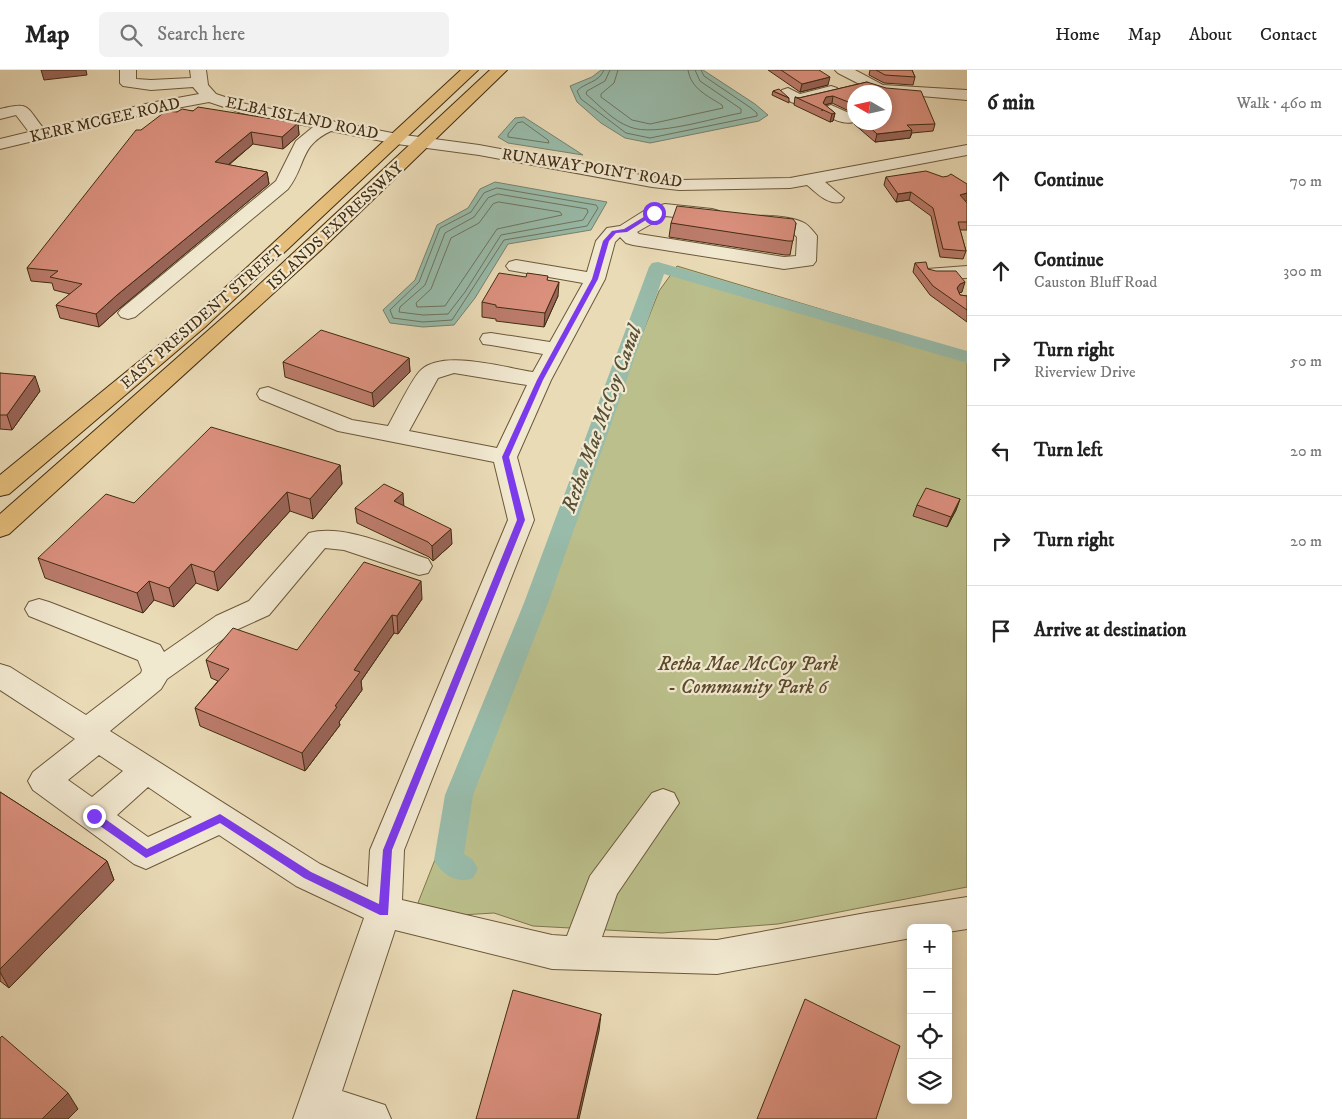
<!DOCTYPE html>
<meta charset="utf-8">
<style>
:root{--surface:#fff;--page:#f2f2f2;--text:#222;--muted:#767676;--line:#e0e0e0}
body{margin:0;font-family:"IM FELL DW Pica",serif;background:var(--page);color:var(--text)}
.controls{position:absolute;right:15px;bottom:15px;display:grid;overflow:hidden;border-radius:8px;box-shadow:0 2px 12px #0003}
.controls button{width:45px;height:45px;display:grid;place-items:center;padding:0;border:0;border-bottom:1px solid var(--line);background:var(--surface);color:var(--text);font:25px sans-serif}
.compass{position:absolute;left:847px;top:15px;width:45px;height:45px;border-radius:50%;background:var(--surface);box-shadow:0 2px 12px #0003;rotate:279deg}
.stop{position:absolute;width:15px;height:15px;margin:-11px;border:4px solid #7c3aed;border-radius:50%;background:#fff}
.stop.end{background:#7c3aed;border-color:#fff;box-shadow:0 1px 5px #0008}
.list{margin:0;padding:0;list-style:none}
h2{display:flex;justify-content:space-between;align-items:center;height:65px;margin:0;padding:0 20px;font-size:21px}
h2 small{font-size:16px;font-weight:400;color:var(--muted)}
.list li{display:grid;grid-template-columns:32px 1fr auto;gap:15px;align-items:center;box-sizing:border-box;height:90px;padding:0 20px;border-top:1px solid var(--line)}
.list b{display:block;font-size:19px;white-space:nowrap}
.list p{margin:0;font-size:16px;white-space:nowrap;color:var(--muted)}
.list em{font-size:16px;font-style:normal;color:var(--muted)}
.icon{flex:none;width:28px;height:28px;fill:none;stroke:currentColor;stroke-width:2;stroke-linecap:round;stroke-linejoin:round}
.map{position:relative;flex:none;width:967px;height:1049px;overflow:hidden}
header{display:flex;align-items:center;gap:30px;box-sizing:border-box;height:70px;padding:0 25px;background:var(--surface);border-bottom:1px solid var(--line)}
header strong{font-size:24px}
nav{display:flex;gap:28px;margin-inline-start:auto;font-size:18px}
.search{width:350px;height:45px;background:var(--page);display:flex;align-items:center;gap:12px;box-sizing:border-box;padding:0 18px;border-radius:8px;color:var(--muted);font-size:19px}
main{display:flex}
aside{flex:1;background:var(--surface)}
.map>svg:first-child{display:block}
.green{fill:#bbbf8b;stroke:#7e764e}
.water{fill:#98bbaa;stroke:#76826d}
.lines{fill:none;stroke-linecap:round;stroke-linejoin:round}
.shore{stroke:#6d745e;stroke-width:1}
.canal{fill:#98bbaa;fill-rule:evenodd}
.minor-casing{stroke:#6c583a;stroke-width:2}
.major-casing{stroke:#422c11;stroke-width:2}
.minor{fill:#f1e8d0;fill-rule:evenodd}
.major{fill:#e5be7c;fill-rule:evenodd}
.wall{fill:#bc7c6c;stroke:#422c11}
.shaded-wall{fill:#996558;stroke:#422c11}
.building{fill:#db907e;stroke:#422c11}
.route{fill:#7c3aed}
.labels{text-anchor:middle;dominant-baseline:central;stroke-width:4.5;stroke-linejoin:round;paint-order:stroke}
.far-street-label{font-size:16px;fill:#422c11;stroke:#f1e8d0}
.park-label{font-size:20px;font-style:italic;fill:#5a4929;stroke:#f1e8d0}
.water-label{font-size:21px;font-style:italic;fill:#585037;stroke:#f1e8d0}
</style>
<header>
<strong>Map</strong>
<div class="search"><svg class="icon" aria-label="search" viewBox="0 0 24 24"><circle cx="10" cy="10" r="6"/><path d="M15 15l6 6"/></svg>Search here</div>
<nav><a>Home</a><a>Map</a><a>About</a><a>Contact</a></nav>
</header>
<main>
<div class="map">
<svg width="967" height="1049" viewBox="0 0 967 1049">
<rect width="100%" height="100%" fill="#eadbb7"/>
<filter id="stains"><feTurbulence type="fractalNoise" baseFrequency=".004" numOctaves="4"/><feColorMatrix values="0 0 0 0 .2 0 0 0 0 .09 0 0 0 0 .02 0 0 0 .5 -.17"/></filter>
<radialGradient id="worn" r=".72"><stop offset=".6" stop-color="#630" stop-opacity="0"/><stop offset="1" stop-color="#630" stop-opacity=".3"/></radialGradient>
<path class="green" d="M677,196L967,283V817L778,854L662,863L533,856L494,843L412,848L659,221Z"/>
<path class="water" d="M601,0H703L755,34L768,45L759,51L650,73L625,68L601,53L577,32L570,16L592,7Z
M524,47L583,85L508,73L498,67L515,48Z
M495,112L607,132L591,160L508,174L475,228L454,255L423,257L390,253L383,240L415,210L437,155L468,138L480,119Z"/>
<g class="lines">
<path class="shore" d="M604,0C599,13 585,12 577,21L581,29L626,63L650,68L757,46V43L751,38L704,6L701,0
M610,0L605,11L587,21L586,24C599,35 613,51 630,57C654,67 713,48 741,43V39L700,11L695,0
M618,0L614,13L601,24V27L632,50L650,54L723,38L722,35C708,26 691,19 688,0
M523,52L548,70L549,73L508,67V64L517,53Z
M497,118L596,135L598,138L587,156L504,170L452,250L423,252L393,248L390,240L419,212L440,158L471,142L484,123Z
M498,124L587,139L588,142L583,150L501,165L465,222L448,244L423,245L399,242L400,237L425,215L445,163L474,147L488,128Z
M499,132L560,142L562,145L497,159L445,236L417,237L416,233L431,219L451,168L479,153L493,134Z"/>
<path class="canal" d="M658,192L967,281V293L664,204L548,533L473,725L464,784L473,790L478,799L473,808C457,814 442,805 434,790L445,725L524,533L649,197L652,193Z"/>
<g class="minor-casing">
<path id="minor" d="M120,0H136V9L151,10L191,8L190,0H206L208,15L216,24L246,34L397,64L479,75L652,107L679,110L790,108L967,75V85L825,112L844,128L841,132C827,135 817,123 807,115L790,118L679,120L652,117L479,85L397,74L331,61C299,76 307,94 288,119L135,247L128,249L121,247L118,243L121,239L276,111L296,71L313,57L242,43L209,32L150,43L0,79V69L29,62L16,45L0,49V39C30,32 25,35 44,59L150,33L199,24L193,17L151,20L123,16L120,13Z
M835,0H855L883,15L967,20V30L875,22L838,3Z
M831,16L837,18L839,21L837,24L797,34L791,32L780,23L782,20L788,18L800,24Z
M831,35L849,43L854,42V52C844,55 829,49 823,40L825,37Z
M665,134L712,139L719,141L721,145L719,149L712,151L665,146L637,162L639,164L784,187L796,186L797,167L791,161L752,155L750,151L752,147C763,144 792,147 802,152C808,154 813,161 817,166L816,191L813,195L784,199L633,175L626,173L620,167L615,172L605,209L551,310L517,387L534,450L404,780L402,830L552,865L567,866L590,806L652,723L663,719L674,723L679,733L617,824L602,867L717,870L866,843L967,827V859L948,862V858H911V868L717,904L552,899L395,860L342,1021L385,1035L391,1049H293L364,848L296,816L219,765L146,799L134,794L33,720L28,711L33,702L75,669L0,620V594L10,597L86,645L141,603L142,600L138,590L29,546L25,539L29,532L39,529L49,532L160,575L164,582L216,546L249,531L309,463C344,453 395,478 428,489L432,496L428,503L419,505L344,480L325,478L269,545L236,560L167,609L161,619L110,661L320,794L368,817L370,780L508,450L494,392L338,361L260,329L257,324L260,319L268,317L352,350L388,356C395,344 412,308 421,300C443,279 506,298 533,302L543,284L491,275L483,274L480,269L483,264L491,263L550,272L583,213L509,200L506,196L509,192L516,190L587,202L596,171L607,158L620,156L647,139ZM454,303L527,315L497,378L409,361L438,308ZM99,685L123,701L92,727L68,710ZM148,717L192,747L148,767L117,745Z
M967,196V208L934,209L927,207L924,203L927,199Z"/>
</g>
<g class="major-casing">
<path id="major" d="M461,0H478L205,257L9,424L0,426V405L191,249Z
M490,0H507L322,179L9,464L0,467V444L245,228Z"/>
</g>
<use href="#minor" class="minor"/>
<use href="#major" class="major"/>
</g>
<path class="wall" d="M768,0H819L828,15L800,22Z
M870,0H912L915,7L913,15L884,13L869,5Z
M867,12L935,54L933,61L912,63L910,68L875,72L854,54L855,52H884L854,22V41H849L832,33L825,35L835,43L833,51L830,52L794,35L795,27L799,28Z
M773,21L789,28V33L772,25Z
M193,41L298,53L299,65L283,79L253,74L229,95L267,102L269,114L120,238L99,257L60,248L56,235L70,224L54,220L52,213L31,211L27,198L141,60L177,42Z
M886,107L965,131L967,133V160H960L966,181L963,189L940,187L931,146L909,130L896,132L884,115Z
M671,153H796L790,185H785L669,167Z
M915,193L928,199L962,222L959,223L960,225L967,226V252L930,225L913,202Z
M548,210L558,226L544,257L496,251V249L482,247V232Z
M409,288L410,302L374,337L285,307L283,292Z
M0,303L40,321L12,360L0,359Z
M340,395L342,414L313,449L290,441L218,521L196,513L174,537L154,530L143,543L45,508L38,488L134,433Z
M960,429L956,440L947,457L913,446L917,435Z
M404,436L452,474L433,491L429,487L357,453L355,438Z
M422,529L398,564L394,563L361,611L362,620L339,652L340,655L305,701L200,656L195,638L218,611L211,608L206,590L297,580Z
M0,722L107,791L114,810L9,918L0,911Z"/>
<path class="shaded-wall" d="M41,0H86L87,5L44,10Z
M830,7L828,15L800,22L802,14Z
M833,26L832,33L824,35L822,41L823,33L826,27Z
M835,43L833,51L830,52L832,44Z
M298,53L299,65L283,79L282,67Z
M912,60L910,68L875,72L877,64Z
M251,62L253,74L217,104L215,92Z
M267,102L269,114L120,238L99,257L96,244L117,225Z
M911,122L909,130L896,132L898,124Z
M967,123V131L958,132L960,125Z
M559,212L558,226L544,257L545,243Z
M965,212L962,222L956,224L957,218L960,214Z
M409,288L410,302L374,337L372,323Z
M35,306L40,321L12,360L7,345Z
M340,395L342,414L313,449L310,429Z
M287,422L290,441L218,521L214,502Z
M403,423L404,438L394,431Z
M960,429L956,440L947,457L951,447Z
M451,459L452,474L433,491L432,476Z
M191,494L196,513L174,537L169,518Z
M149,511L154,530L143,543L137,523Z
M421,511L422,529L398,564L397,546Z
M392,545L394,563L361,611L362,620L339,652L340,655L305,701L302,683L335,636L354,600Z
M107,791L114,810L9,918L0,902V899Z
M601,944L599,961L579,1049H577Z
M68,1023L78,1039L68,1049H42Z"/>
<path class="building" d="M781,0H819L830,7L802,14Z
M876,0H912L915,7L885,5Z
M867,12L886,18L921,21L935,54L907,55L912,60L877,64L864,52H884V22H854V33H851L833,26L826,27L823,33L835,43L832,44L795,27L799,28Z
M779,19L789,28L773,21Z
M198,37L298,53L282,67L251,62L215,92L267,102L117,225L96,244L56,235L82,214L50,207L58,201L27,198L136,60H141L166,41L177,42L182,39L193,41Z
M926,101L943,107L948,106L951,104L967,114V123L960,125L967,133V152H958L966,181L943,179L933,138L911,122L898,124L886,107Z
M677,136L793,149L796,153L793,171H788L671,153Z
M926,192L928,199L936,201H956L965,212L960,214L957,218L960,225L967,226V240L933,216L915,193Z
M499,203L526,207L527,203L548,206L547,210L559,212L545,243L496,237V235L482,232Z
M321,260L409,288L372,323L283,292Z
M0,303L35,306L7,345H0Z
M211,357L340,395L310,429L287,422L214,502L191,494L169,518L149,511L137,523L38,488L106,424L134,433Z
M384,414L403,423L394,431L451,459L432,476L428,472L355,438Z
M926,418L960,429L951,447L917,435Z
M364,492L421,511L397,546L392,545L354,600L360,602L335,636L337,637L302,683L195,638L229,599L206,590L233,558L297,580Z
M0,722L107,791L0,899Z
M513,920L601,944L577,1049H476Z
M805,929L900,976L876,1049H757Z
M2,966L68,1023L42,1049H0V968Z"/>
<path class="route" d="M652,142L657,143L627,162L616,163L609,171L598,209L543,310L509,387L525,450L392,780L388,845H380L304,808L220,753L146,788L90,749V743H97L147,779L220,744L311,802L379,834L383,780L517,450L502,387L537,310L592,209L603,171L612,161L624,159Z"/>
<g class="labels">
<g class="far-street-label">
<text transform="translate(302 48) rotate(12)">ELBA ISLAND ROAD</text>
<text transform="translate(105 50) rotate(-13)">KERR MCGEE ROAD</text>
<text transform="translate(592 98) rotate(9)">RUNAWAY POINT ROAD</text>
<text transform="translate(335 156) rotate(-43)">ISLANDS EXPRESSWAY</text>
<text transform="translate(202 247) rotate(-41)">EAST PRESIDENT STREET</text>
</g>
<g class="park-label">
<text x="748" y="594">Retha Mae McCoy Park<tspan x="748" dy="23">- Community Park 6</tspan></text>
</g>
<g class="water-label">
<text transform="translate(602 349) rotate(-70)">Retha Mae McCoy Canal</text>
</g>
</g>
<rect width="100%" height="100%" filter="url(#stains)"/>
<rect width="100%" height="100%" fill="url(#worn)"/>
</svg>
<div class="controls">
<button>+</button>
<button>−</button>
<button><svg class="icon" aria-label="locate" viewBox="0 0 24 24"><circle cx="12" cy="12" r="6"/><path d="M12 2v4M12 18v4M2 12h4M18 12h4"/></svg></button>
<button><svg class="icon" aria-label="layers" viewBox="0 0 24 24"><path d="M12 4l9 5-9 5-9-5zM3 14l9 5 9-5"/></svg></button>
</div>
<svg class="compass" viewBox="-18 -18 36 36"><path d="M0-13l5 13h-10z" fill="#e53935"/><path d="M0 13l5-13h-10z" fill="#767676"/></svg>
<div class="stop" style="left:654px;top:143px"></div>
<div class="stop end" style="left:94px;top:746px"></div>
</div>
<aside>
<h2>6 min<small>Walk · 460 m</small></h2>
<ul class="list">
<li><svg class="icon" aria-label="ahead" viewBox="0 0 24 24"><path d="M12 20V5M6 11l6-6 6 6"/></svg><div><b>Continue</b></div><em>70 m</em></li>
<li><svg class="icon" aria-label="ahead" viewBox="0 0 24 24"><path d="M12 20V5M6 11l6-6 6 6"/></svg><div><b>Continue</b><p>Causton Bluff Road</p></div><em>300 m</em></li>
<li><svg class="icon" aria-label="right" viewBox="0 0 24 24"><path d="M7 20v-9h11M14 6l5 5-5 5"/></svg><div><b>Turn right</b><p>Riverview Drive</p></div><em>50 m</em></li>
<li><svg class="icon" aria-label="left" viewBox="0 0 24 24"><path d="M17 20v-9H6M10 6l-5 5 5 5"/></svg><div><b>Turn left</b></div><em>20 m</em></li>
<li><svg class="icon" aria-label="right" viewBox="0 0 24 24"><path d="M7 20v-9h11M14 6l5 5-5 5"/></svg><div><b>Turn right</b></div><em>20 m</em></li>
<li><svg class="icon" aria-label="arrive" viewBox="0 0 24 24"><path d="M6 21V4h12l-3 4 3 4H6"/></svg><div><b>Arrive at destination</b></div></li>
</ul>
</aside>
</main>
